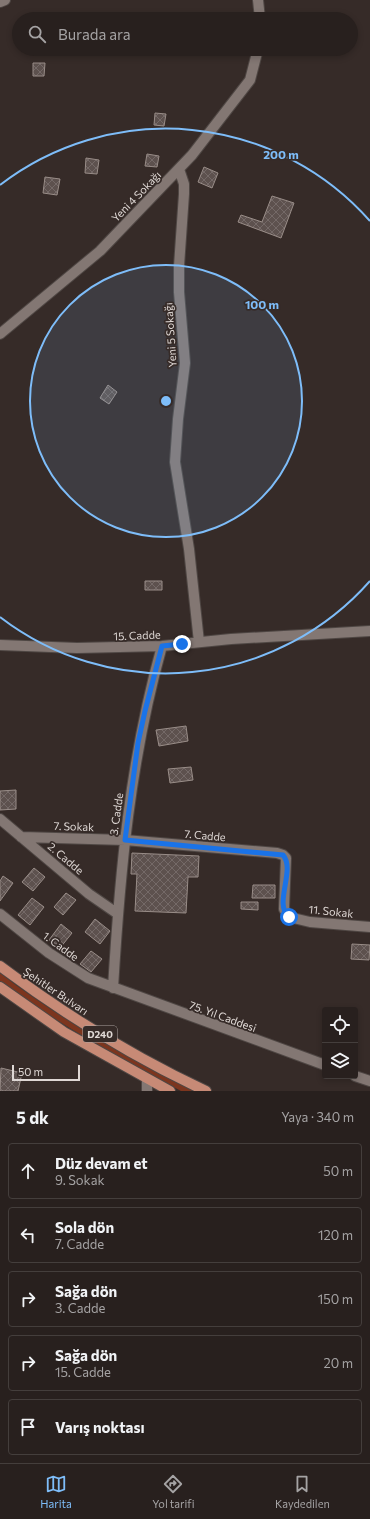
<!DOCTYPE html>
<html lang="tr">
<meta charset="utf-8">
<style>
:root{--surface:#28201e;--page:#302827;--text:#f1f3f6;--muted:#a5a3a4;--line:#443e3c;--accent:#7ebdf9}
body{margin:0;font-family:Commissioner,sans-serif;background:var(--page);color:var(--text)}
.controls{position:absolute;right:12px;bottom:12px;display:grid;overflow:hidden;border-radius:4px;box-shadow:0 2px 6px #0003}
.controls button{width:36px;height:36px;display:grid;place-items:center;padding:0;border:0;border-bottom:1px solid var(--line);background:var(--surface);color:var(--text);font:20px sans-serif}
.scale{position:absolute;left:12px;bottom:10px;width:68px;box-sizing:border-box;padding-left:4px;border:2px solid #dfd8d5;border-top:0;font-size:11px;line-height:14px;white-space:nowrap;color:#dfd8d5;-webkit-text-stroke:3px #362b28;paint-order:stroke}
.stop{position:absolute;width:12px;height:12px;margin:-9px;border:3px solid #1a73e8;border-radius:50%;background:#fff}
.stop.end{background:#1a73e8;border-color:#fff;box-shadow:0 1px 4px #0008}
.list{margin:0;padding:0;list-style:none}
h2{display:flex;justify-content:space-between;align-items:center;height:52px;margin:0;padding:0 16px;font-size:17px}
h2 small{font-size:13px;font-weight:400;color:var(--muted)}
.list li{display:grid;grid-template-columns:26px 1fr auto;gap:12px;align-items:center;box-sizing:border-box;height:56px;margin:0 8px 8px;padding:0 8px;border:1px solid var(--line);border-radius:4px}
.list b{display:block;font-size:15px;white-space:nowrap}
.list p{margin:0;font-size:13px;white-space:nowrap;color:var(--muted)}
.list em{font-size:13px;font-style:normal;color:var(--muted)}
.icon{flex:none;width:22px;height:22px;fill:none;stroke:currentColor;stroke-width:2;stroke-linecap:round;stroke-linejoin:round}
.map{position:relative;flex:none;width:370px;height:1091px;overflow:hidden}
.search{position:absolute;background:var(--surface);box-shadow:0 2px 6px #0003;left:12px;right:12px;top:12px;height:44px;display:flex;align-items:center;gap:10px;box-sizing:border-box;padding:0 14px;border-radius:22px;color:var(--muted);font-size:15px}
.sheet{height:372px;background:var(--surface)}
nav{display:flex;justify-content:space-around;align-items:center;box-sizing:border-box;height:56px;border-top:1px solid var(--line);background:var(--surface);font-size:11px;color:var(--muted)}
nav a{display:grid;justify-items:center;gap:2px}
nav .on{color:var(--accent)}
.map>svg:first-child{display:block}
.grass{fill:#7c351e}
.building{fill:url(#building-cross-hatch);stroke:#998d88}
.lines{fill:none;stroke-linecap:round;stroke-linejoin:round}
.minor-casing{stroke:#4f4744;stroke-width:12}
.major-casing{stroke:#4f4744;stroke-width:12}
.minor{stroke:#837773;stroke-width:10}
.major{stroke:#c78a76;stroke-width:10}
.route{stroke:#1a73e8;stroke-width:5}
.ring{fill:none;stroke:#7ebdf9;stroke-width:2}
.labels{text-anchor:middle;dominant-baseline:central;stroke-width:3.5;stroke-linejoin:round;paint-order:stroke}
.shield{fill:#362b28;stroke:#aca4a1;stroke-width:1}
.shield-label{font-size:10px;font-weight:bold;fill:#dfd8d5}
.street-label{font-size:11px;fill:#dfd8d5;stroke:#362b28}
.centre{fill:#7ebdf9;stroke:#362b28;stroke-width:2}
.ring-label{font-size:12px;text-anchor:middle;font-weight:bold;fill:#7ebdf9;stroke:#362b28;stroke-width:3.5;stroke-linejoin:round;paint-order:stroke}
</style>
<div class="map">
<svg width="370" height="1091" viewBox="0 0 370 1091">
<defs>
<pattern id="building-cross-hatch" width="8" height="8" patternUnits="userSpaceOnUse"><rect width="8" height="8" fill="#5d514e"/><path d="M0 0l8 8M0 8l8-8" fill="none" stroke="#746967"/></pattern>
</defs>
<rect width="100%" height="100%" fill="#362b28"/>
<path class="grass" d="M0,973C61,1020 126,1056 194,1091H181C119,1057 57,1024 0,981Z"/>
<path class="building" d="M33,63H45L44,76H33Z
M155,113L166,114L164,126L154,125Z
M147,154L159,156L157,167L145,166Z
M86,158L99,160L97,174L85,173Z
M204,167L218,173L212,188L198,182Z
M45,177L60,179L57,195L43,193Z
M272,196L294,203L281,238L238,222L241,215L262,222Z
M108,385L117,392L109,404L100,398Z
M145,581H162V590H145Z
M186,726L188,741L159,746L156,730Z
M191,767L193,780L170,783L168,769Z
M16,790V809L0,810V791Z
M132,853L199,856L198,877H188L186,913L135,911L137,874H131Z
M34,868L45,877L33,891L22,882Z
M3,876L13,883L0,901V881Z
M253,885H275V898H252Z
M66,893L76,900L63,915L54,907Z
M32,898L44,907L30,925L18,915Z
M241,902H258V910L241,909Z
M95,919L110,931L100,944L85,932Z
M61,924L72,933L60,948L49,940Z
M352,944L370,945L369,960L351,959Z
M91,951L102,959L91,972L80,964Z
M1,1068L22,1073L18,1091H0Z"/>
<g class="lines">
<g class="minor-casing">
<path id="minor" d="M258,0L260,19
M0,2L5,0
M179,169L184,184V194L179,266V292L185,363L178,419L175,462L189,549L199,642
M0,334L100,251L192,155L250,80L258,49
M0,645L77,648L162,646L231,639L370,631
M0,819L89,894L118,914
M21,837L125,840L277,853L283,855L286,858L284,909L289,917L310,922L370,927
M0,914L49,953L88,978L325,1065
M113,988C120,871 130,760 162,646
M355,1076L370,1081
M147,1079V1091"/>
</g>
<g class="major-casing">
<path id="major" d="M0,966C64,1014 133,1057 206,1091
M0,987L64,1032L170,1091"/>
</g>
<use href="#minor" class="minor"/>
<use href="#major" class="major"/>
</g>
<g class="lines">
<path class="route" d="M182,644L162,646L145,711L138,743L125,840L283,855C296,870 273,904 289,917"/>
</g>
<circle cx="166" cy="401" r="136" fill="#7ebdf9" fill-opacity=".12"/>
<g class="ring">
<circle cx="166" cy="401" r="136"/>
<path d="M370 581A272 272 0 0 1 0 617M0 185A272 272 0 0 1 370 221"/>
</g>
<g class="labels">
<rect class="shield" x="83" y="1026" width="34" height="16" rx="3"/>
<g class="shield-label">
<text x="100" y="1034">D240</text>
</g>
<g class="street-label">
<text transform="translate(136 196) rotate(-46)">Yeni 4 Sokağı</text>
<text transform="translate(170 335) rotate(-94)">Yeni 5 Sokağı</text>
<text transform="translate(137 635) rotate(-2)">15. Cadde</text>
<text transform="translate(116 814) rotate(-82)">3. Cadde</text>
<text transform="translate(74 826) rotate(2)">7. Sokak</text>
<text transform="translate(205 835) rotate(5)">7. Cadde</text>
<text transform="translate(66 858) rotate(40)">2. Cadde</text>
<text transform="translate(331 911) rotate(6)">11. Sokak</text>
<text transform="translate(61 946) rotate(36)">1. Cadde</text>
<text transform="translate(56 991) rotate(34)">Şehitler Bulvarı</text>
<text transform="translate(223 1016) rotate(20)">75. Yıl Caddesi</text>
</g>
</g>
<circle cx="166" cy="401" r="6" class="centre"/>
<g class="ring-label">
<text x="281" y="159">200 m</text>
<text x="262" y="309">100 m</text>
</g>
</svg>
<div class="controls">
<button><svg class="icon" aria-label="locate" viewBox="0 0 24 24"><circle cx="12" cy="12" r="6"/><path d="M12 2v4M12 18v4M2 12h4M18 12h4"/></svg></button>
<button><svg class="icon" aria-label="layers" viewBox="0 0 24 24"><path d="M12 4l9 5-9 5-9-5zM3 14l9 5 9-5"/></svg></button>
</div>
<div class="scale">50 m</div>
<div class="stop" style="left:289px;top:917px"></div>
<div class="stop end" style="left:182px;top:644px"></div>
<div class="search"><svg class="icon" aria-label="search" viewBox="0 0 24 24"><circle cx="10" cy="10" r="6"/><path d="M15 15l6 6"/></svg>Burada ara</div>
</div>
<section class="sheet">
<h2>5 dk<small>Yaya · 340 m</small></h2>
<ul class="list">
<li><svg class="icon" aria-label="ahead" viewBox="0 0 24 24"><path d="M12 20V5M6 11l6-6 6 6"/></svg><div><b>Düz devam et</b><p>9. Sokak</p></div><em>50 m</em></li>
<li><svg class="icon" aria-label="left" viewBox="0 0 24 24"><path d="M17 20v-9H6M10 6l-5 5 5 5"/></svg><div><b>Sola dön</b><p>7. Cadde</p></div><em>120 m</em></li>
<li><svg class="icon" aria-label="right" viewBox="0 0 24 24"><path d="M7 20v-9h11M14 6l5 5-5 5"/></svg><div><b>Sağa dön</b><p>3. Cadde</p></div><em>150 m</em></li>
<li><svg class="icon" aria-label="right" viewBox="0 0 24 24"><path d="M7 20v-9h11M14 6l5 5-5 5"/></svg><div><b>Sağa dön</b><p>15. Cadde</p></div><em>20 m</em></li>
<li><svg class="icon" aria-label="arrive" viewBox="0 0 24 24"><path d="M6 21V4h12l-3 4 3 4H6"/></svg><div><b>Varış noktası</b></div></li>
</ul>
</section>
<nav>
<a class="on"><svg class="icon" aria-label="map" viewBox="0 0 24 24"><path d="M3 6l6-2 6 2 6-2v14l-6 2-6-2-6 2zM9 4v14M15 6v14"/></svg>Harita</a>
<a><svg class="icon" aria-label="directions" viewBox="0 0 24 24"><path d="M12 3l9 9-9 9-9-9zM9 14v-3h6M13 9l2 2-2 2"/></svg>Yol tarifi</a>
<a><svg class="icon" aria-label="saved" viewBox="0 0 24 24"><path d="M7 4h10v16l-5-4-5 4z"/></svg>Kaydedilen</a>
</nav>
